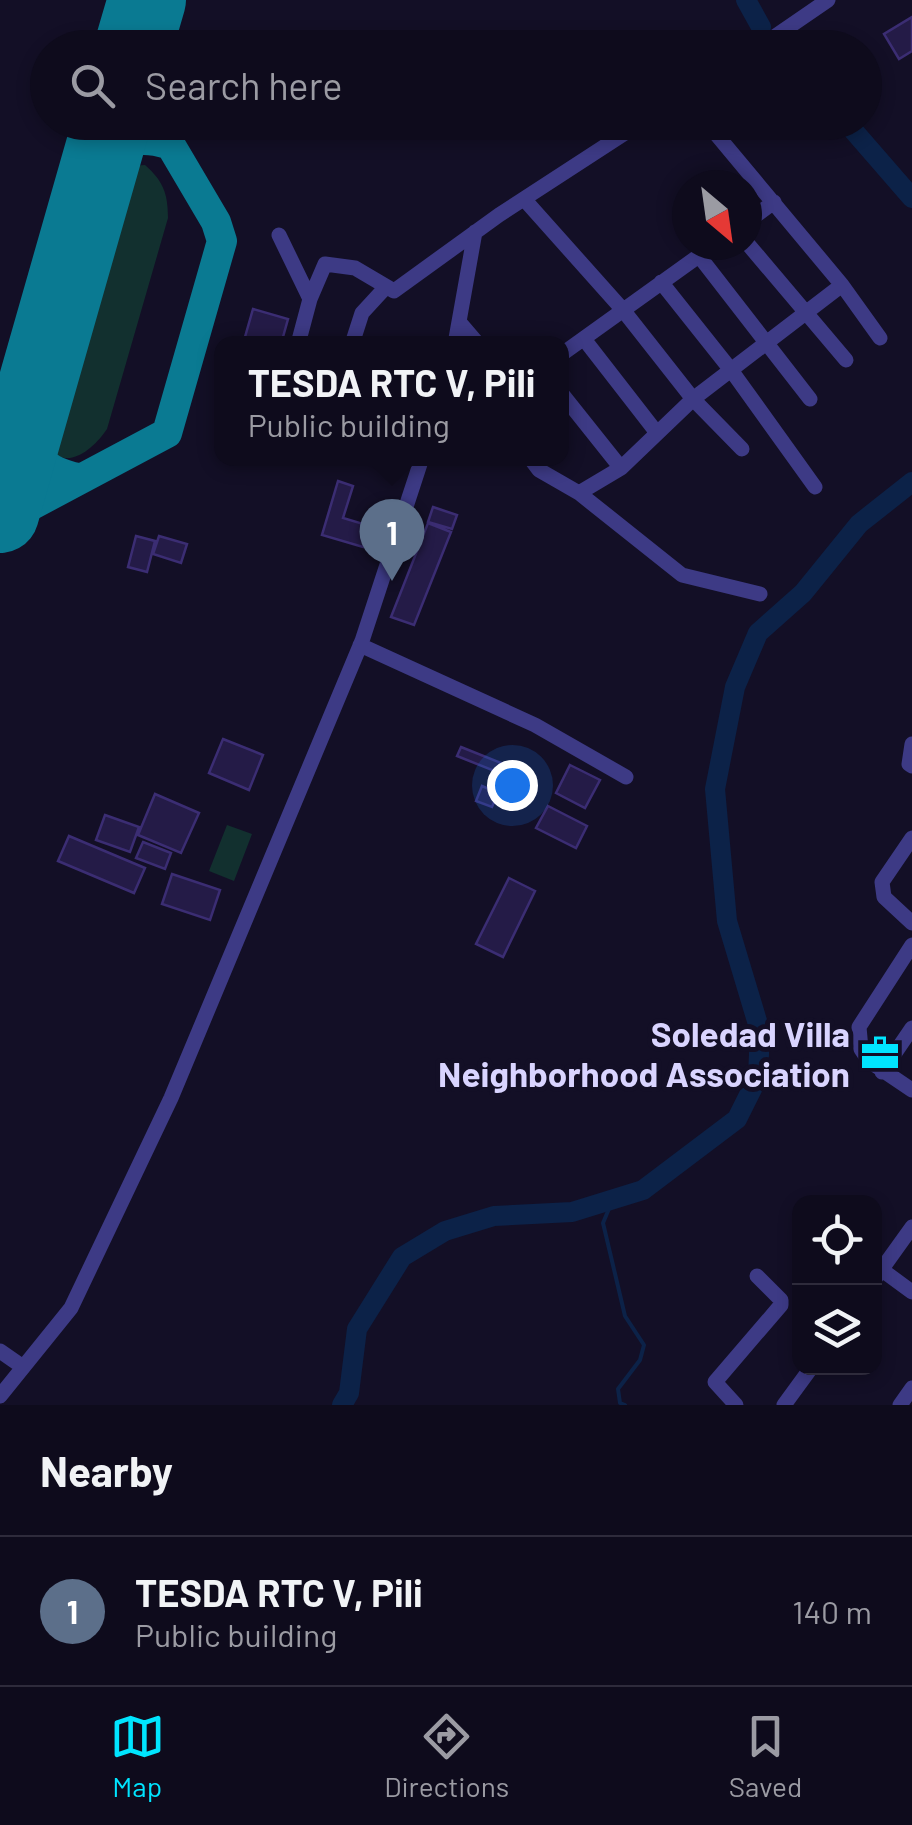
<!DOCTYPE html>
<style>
:root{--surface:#0e0b1c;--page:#171425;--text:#f1f3f6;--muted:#9b9ba3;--line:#2e2b3b;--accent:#00e5ff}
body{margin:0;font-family:Barlow,sans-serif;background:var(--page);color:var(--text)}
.controls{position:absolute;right:30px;bottom:30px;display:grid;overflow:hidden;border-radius:20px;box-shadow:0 5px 15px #0003}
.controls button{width:90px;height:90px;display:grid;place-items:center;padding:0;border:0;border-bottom:2px solid var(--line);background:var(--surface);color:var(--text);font:50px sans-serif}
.compass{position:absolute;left:672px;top:170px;width:90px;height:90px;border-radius:50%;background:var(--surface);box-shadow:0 5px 15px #0003;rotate:151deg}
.you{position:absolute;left:512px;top:785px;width:35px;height:35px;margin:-25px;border:8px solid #fff;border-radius:50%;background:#1a73e8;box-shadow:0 0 0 15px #1a73e833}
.badge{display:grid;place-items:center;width:65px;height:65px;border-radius:50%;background:var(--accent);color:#fff;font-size:32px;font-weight:700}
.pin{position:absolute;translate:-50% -82px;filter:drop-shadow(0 2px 5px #0008)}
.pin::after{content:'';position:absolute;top:52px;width:35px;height:30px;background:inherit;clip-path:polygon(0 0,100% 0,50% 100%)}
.popup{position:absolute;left:214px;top:336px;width:355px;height:130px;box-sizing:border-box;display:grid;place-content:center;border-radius:20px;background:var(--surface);filter:drop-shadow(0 2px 8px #0005);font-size:32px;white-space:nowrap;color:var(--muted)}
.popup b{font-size:38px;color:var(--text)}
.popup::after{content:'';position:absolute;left:50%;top:100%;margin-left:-20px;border:20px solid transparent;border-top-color:var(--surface)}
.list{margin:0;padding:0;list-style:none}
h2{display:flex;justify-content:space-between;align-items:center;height:130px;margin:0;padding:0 40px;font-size:42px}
h2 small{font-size:32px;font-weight:400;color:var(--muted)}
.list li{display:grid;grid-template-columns:65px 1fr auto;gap:30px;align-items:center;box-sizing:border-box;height:150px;padding:0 40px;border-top:2px solid var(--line)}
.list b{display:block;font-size:38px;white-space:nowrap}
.list p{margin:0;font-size:32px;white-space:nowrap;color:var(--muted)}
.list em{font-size:32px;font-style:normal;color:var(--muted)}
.icon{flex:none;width:55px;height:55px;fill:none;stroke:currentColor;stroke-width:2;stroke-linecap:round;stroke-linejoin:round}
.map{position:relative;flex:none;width:912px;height:1405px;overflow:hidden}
.search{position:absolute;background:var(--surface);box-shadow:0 5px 15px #0003;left:30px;right:30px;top:30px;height:110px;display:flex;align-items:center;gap:25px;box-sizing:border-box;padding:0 35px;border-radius:55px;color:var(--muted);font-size:38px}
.sheet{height:280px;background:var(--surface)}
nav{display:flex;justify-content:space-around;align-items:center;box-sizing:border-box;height:140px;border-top:2px solid var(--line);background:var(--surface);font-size:28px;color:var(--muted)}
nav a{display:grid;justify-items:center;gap:5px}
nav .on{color:var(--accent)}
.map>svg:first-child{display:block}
.green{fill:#12302f}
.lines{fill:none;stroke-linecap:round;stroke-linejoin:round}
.stream{stroke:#0c2248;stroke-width:4}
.river{stroke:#0c2248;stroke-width:20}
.taxiway{stroke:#0a7a92;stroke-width:30}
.runway{stroke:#0a7a92;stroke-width:78}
.building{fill:#241b47;stroke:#3b2d73;stroke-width:2.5}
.minor{stroke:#3d3a85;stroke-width:15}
.labels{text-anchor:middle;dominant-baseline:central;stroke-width:10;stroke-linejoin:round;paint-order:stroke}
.poi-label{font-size:35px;font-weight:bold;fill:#d9d4ff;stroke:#130f26;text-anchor:end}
</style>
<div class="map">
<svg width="912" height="1405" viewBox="0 0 912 1405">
<rect width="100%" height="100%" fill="#130f26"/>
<path class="green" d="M145,165C163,181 168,193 168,218L107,429C86,460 51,476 44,426L116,177L131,166Z
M227,825L252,834L234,881L209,871Z"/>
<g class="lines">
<path class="stream" d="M613,1199L603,1223L625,1316L644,1345L640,1360L618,1389L620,1403L625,1405"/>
<path class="river" d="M746,0L761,27
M846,122L912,198
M342,1405L349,1393L357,1329L402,1257L445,1231L494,1216L572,1212L643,1190L737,1119L758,1077L760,1031L727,921L715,789L735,687L758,633L803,593L859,524L912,482"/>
<path class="taxiway" d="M97,175C119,144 130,133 168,144
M26,419C33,455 40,470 78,478
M0,522L167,433L222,241L216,222L157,122"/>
<path class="runway" d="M133,48L147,0
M0,514L112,122"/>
</g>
<path class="building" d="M912,17V51L899,59L884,34Z
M253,309L288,319L281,344H243Z
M338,481L353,486L343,518L370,526L363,547L322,535Z
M433,507L457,515L452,529L428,522Z
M428,523L451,532L414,625L391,617Z
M136,536L155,541L147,572L128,567Z
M159,536L187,544L181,563L153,554Z
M223,739L263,755L249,790L209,773Z
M461,747L511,767L507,776L457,756Z
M570,765L600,780L585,808L556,793Z
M482,786L498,793L492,807L476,801Z
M155,794L199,813L181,853L138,835Z
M548,806L587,826L576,848L536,828Z
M105,815L139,827L130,852L96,840Z
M69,836L145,868L134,893L58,861Z
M143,842L171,853L165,869L136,858Z
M172,874L220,890L210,920L162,904Z
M509,878L535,891L503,957L476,944Z"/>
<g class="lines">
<path class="minor" d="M758,48L828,0
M706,122L842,285L880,338
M524,199L623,310L693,399L742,449
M747,222L774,202
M279,235L310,299
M747,243L846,360
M699,256L810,399
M661,282L731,370L815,487
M460,323L478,344
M584,339L657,433
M298,344L310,299L325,264L355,268L394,291L499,215L642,122
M352,344L362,313L385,288
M455,344L475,232
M562,354L714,245
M562,394L621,468
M530,458L539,470L579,493L682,575L760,594
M579,493L621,468L693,399L842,285
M360,645L535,725L626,777
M912,744L909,764L912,766
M912,838L882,882L884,897L912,923
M912,945L859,1027L861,1049L869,1061L912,1090
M882,1072L912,1028
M882,1270L912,1292
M874,1280L912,1227
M0,1351L23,1367
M0,1396L71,1308L171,1098L362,641L422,458
M736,1405L715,1382L781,1305V1300L757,1276
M784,1405L811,1368
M900,1405L912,1388"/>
</g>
<defs>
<g id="office-bare" transform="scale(3)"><path d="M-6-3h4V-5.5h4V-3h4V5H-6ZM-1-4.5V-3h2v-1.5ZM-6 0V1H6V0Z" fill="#00e5ff" stroke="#130f26" stroke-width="2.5" paint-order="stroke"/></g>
</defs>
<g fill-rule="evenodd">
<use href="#office-bare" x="880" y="1053"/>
</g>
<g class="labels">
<g class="poi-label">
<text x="850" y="1033">Soledad Villa<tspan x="850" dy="40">Neighborhood Association</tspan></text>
</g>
</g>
</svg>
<div class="controls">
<button><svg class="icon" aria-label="locate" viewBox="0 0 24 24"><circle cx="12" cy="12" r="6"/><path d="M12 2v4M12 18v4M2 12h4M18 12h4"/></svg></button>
<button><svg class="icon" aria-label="layers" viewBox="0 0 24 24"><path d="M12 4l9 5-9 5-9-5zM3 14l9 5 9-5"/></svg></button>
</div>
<svg class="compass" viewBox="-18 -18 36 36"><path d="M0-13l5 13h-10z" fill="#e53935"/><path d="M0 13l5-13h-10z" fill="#9b9ba3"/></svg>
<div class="you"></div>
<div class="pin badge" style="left:392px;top:581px;background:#5c6f8a">1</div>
<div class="popup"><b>TESDA RTC V, Pili</b>Public building</div>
<div class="search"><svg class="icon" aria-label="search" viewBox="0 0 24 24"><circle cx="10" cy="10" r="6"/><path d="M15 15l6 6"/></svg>Search here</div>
</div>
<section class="sheet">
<h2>Nearby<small></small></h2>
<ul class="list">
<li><span class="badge" style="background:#5c6f8a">1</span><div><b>TESDA RTC V, Pili</b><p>Public building</p></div><em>140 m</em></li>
</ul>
</section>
<nav>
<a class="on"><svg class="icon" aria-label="map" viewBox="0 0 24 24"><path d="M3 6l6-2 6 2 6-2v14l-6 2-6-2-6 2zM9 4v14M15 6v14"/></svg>Map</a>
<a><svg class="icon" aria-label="directions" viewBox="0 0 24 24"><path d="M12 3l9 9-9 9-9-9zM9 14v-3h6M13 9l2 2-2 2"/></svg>Directions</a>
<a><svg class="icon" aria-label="saved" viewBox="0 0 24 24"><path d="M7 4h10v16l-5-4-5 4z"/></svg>Saved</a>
</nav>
